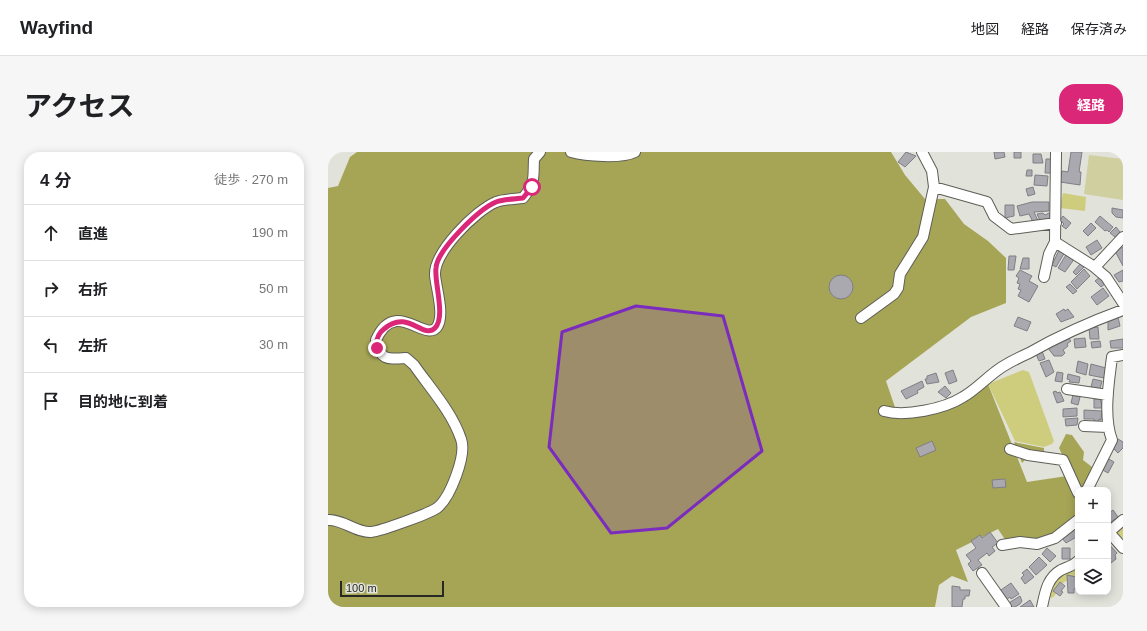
<!DOCTYPE html>
<html lang="ja">
<meta charset="utf-8">
<style>
:root{--surface:#fff;--page:#f6f6f6;--text:#202124;--muted:#757577;--line:#e0e0e0;--accent:#db2777}
body{margin:0;font-family:Arial,"Noto Sans JP",sans-serif;background:var(--page);color:var(--text)}
.controls{position:absolute;right:12px;bottom:12px;display:grid;overflow:hidden;border-radius:8px;box-shadow:0 2px 10px #0003}
.controls button{width:36px;height:36px;display:grid;place-items:center;padding:0;border:0;border-bottom:1px solid var(--line);background:var(--surface);color:var(--text);font:20px sans-serif}
.scale{position:absolute;left:12px;bottom:10px;width:104px;box-sizing:border-box;padding-left:4px;border:2px solid #282825;border-top:0;font-size:11px;line-height:14px;white-space:nowrap;color:#282825;-webkit-text-stroke:3px #e1e2da;paint-order:stroke}
.stop{position:absolute;width:12px;height:12px;margin:-9px;border:3px solid #db2777;border-radius:50%;background:#fff}
.stop.end{background:#db2777;border-color:#fff;box-shadow:0 1px 4px #0008}
.list{margin:0;padding:0;list-style:none}
h2{display:flex;justify-content:space-between;align-items:center;height:52px;margin:0;padding:0 16px;font-size:17px}
h2 small{font-size:13px;font-weight:400;color:var(--muted)}
.list li{display:grid;grid-template-columns:26px 1fr auto;gap:12px;align-items:center;box-sizing:border-box;height:56px;padding:0 16px;border-top:1px solid var(--line)}
.list b{display:block;font-size:15px;white-space:nowrap}
.list em{font-size:13px;font-style:normal;color:var(--muted)}
.icon{flex:none;width:22px;height:22px;fill:none;stroke:currentColor;stroke-width:2;stroke-linecap:round;stroke-linejoin:round}
.map{position:relative;flex:none;width:795px;height:455px;overflow:hidden;border-radius:16px}
header{display:flex;align-items:center;gap:24px;box-sizing:border-box;height:56px;padding:0 20px;background:var(--surface);border-bottom:1px solid var(--line)}
header strong{font-size:19px}
nav{display:flex;gap:22px;margin-inline-start:auto;font-size:14px}
.intro{display:flex;align-items:center;justify-content:space-between;box-sizing:border-box;height:96px;padding:0 24px}
h1{margin:0;font-size:28px}
.button{padding:10px 18px;border-radius:16px;background:var(--accent);color:#fff;font-size:14px;font-weight:700}
main{display:flex;gap:24px;padding:0 24px}
aside{flex:1;background:var(--surface);border-radius:16px;box-shadow:0 2px 10px #0003}
.map>svg:first-child{display:block}
.green{fill:#cfcf9f}
.forest{fill:#a6a556}
.water{fill:#cecd7d}
.lines{fill:none;stroke-linecap:round;stroke-linejoin:round}
.river{stroke:#cecd7d;stroke-width:12}
.building{fill:#aba9b0;stroke:#807e85}
.minor-casing{stroke:#5e5e57;stroke-width:12}
.minor{stroke:#fff;stroke-width:10}
.route{stroke:#db2777;stroke-width:5}
.marked{fill:#7b2cbf;fill-opacity:0.2;stroke:#7b2cbf;stroke-width:3;stroke-linejoin:round}
</style>
<header>
<strong>Wayfind</strong>
<nav><a>地図</a><a>経路</a><a>保存済み</a></nav>
</header>
<div class="intro"><h1>アクセス</h1><a class="button">経路</a></div>
<main>
<aside>
<h2>4 分<small>徒歩 · 270 m</small></h2>
<ul class="list">
<li><svg class="icon" aria-label="ahead" viewBox="0 0 24 24"><path d="M12 20V5M6 11l6-6 6 6"/></svg><div><b>直進</b></div><em>190 m</em></li>
<li><svg class="icon" aria-label="right" viewBox="0 0 24 24"><path d="M7 20v-9h11M14 6l5 5-5 5"/></svg><div><b>右折</b></div><em>50 m</em></li>
<li><svg class="icon" aria-label="left" viewBox="0 0 24 24"><path d="M17 20v-9H6M10 6l-5 5 5 5"/></svg><div><b>左折</b></div><em>30 m</em></li>
<li><svg class="icon" aria-label="arrive" viewBox="0 0 24 24"><path d="M6 21V4h12l-3 4 3 4H6"/></svg><div><b>目的地に到着</b></div></li>
</ul>
</aside>
<div class="map">
<svg width="795" height="455" viewBox="0 0 795 455">
<rect width="100%" height="100%" fill="#e1e2da"/>
<path class="green" d="M761,3L795,7V48L756,42Z"/>
<path class="forest" d="M29,0H563L577,23L597,47H617L636,72L660,89L678,106V151L643,165L558,229L570,264L626,250L660,232L699,330L739,324L750,344V363L738,378L718,389L680,392L670,377L628,398L640,430L624,424L611,433L607,455H0V36L10,34L22,5Z
M738,282L744,283L756,300L755,308L764,315L758,338H751L731,296Z
M686,290L716,296V305L698,307L694,311Z"/>
<path class="water" d="M735,41L758,45L757,59L732,56Z
M695,218L701,220L726,289L724,292L716,295L687,289L660,232Z"/>
<g class="lines">
<path class="river" d="M780,386L795,379
M722,440C726,425 739,423 750,415"/>
</g>
<path class="building" d="M578,0L588,4L577,15L570,10Z
M666,0H676L677,5L667,7Z
M686,0H693V6H686Z
M743,0H754L751,20H753L752,33L732,30L734,19L740,20Z
M705,2H713L715,11H705Z
M718,7H724L723,21H717Z
M699,18H704V24H698Z
M707,23L720,24L719,34L706,33Z
M705,35L707,42L700,44L698,37Z
M704,50H721V59L706,60L711,71L706,72L701,62L692,64L689,54Z
M677,53H686V64L677,66Z
M784,56L795,58V66L788,65L784,61Z
M715,61L717,63L721,61L724,67L713,71L709,62Z
M735,64L743,71L738,77L734,74L736,72L732,68Z
M772,64L785,75L781,80L779,78L777,79L767,70Z
M763,71L768,76L760,84L755,79Z
M788,75L792,80L787,85L782,81Z
M769,88L774,96L763,103L758,95Z
M795,95V114L787,99Z
M732,96L737,100L728,115L724,113Z
M739,101L747,106L737,120L730,116Z
M681,104H688L686,118H680Z
M695,106H701V117H692Z
M754,110L758,113L748,123L745,120Z
M756,117L762,124L749,137L743,130Z
M692,118L704,124L701,129L710,134L701,150L690,144L693,138L690,137L692,132L689,131L691,126L688,124Z
M795,118V129L791,130L786,123Z
M501 135a12 12 0 1 1 24 0a12 12 0 1 1-24 0Z
M772,125L778,131L773,135L767,129Z
M742,132L749,139L745,142L738,135Z
M775,136L781,144L769,153L763,145Z
M736,157L737,159L740,157L746,165L733,170L728,162Z
M690,165L703,170L699,179L686,174Z
M790,165L792,174L780,178V169Z
M770,175L771,187H762L761,176Z
M739,184L743,189L739,192L740,194L735,198L737,201L734,204H726L720,196Z
M757,186L758,195L747,196L746,187Z
M795,187V196H783L782,189Z
M772,189L773,195L764,196L763,190Z
M714,199L717,207L711,209L708,202Z
M721,208L726,220L718,225L712,211Z
M750,209L760,212L758,223L748,220Z
M763,212L778,216L776,226L761,223Z
M625,218L629,229L621,232L617,221Z
M729,220L735,221L734,230L727,229Z
M608,221L611,230L599,232L597,227H599V224Z
M740,222L752,225L751,231L741,230L742,228L739,227Z
M765,227L774,229L772,237L763,235Z
M594,229L596,235L589,239L590,241L578,247L573,239Z
M617,234L623,241L618,246L610,240Z
M728,239L729,241L732,240L736,249L729,251L725,240Z
M745,243L752,245L750,253L743,251Z
M766,247H772L775,256H766Z
M749,256V264L735,265V257Z
M756,258L774,259L773,268L771,267V270H766V267H756Z
M750,266L749,273L738,274L737,267Z
M790,287L795,290V296L790,301L785,296Z
M604,289L608,298L592,305L588,296Z
M779,306L786,310L780,321L773,317Z
M677,327L678,335L665,336L664,328Z
M785,358L790,365L780,372V362Z
M750,372V384L738,391L733,385Z
M662,380L670,391L664,395L667,399L661,404L659,401L650,408L654,413L645,419L640,412L643,409L638,403L648,396L643,389L652,383L654,386Z
M780,391L789,401L787,403L788,407L783,411L780,407Z
M719,396L728,404L722,410L714,402Z
M734,396H742V407H734Z
M711,405L719,413L708,423L701,415Z
M699,417L706,425L697,432L693,426L696,423L694,421Z
M739,423L748,425V437H746V441H740Z
M732,430L737,434L733,439L735,440L732,444L725,439Z
M683,431L691,442L683,447L682,445L678,448L670,440Z
M624,434L632,435V438H642L641,444H637V447H635L634,455H624Z
M692,444L694,449L692,452L687,455H680L679,452Z
M702,448L706,455H692Z"/>
<g class="lines">
<g class="minor-casing">
<path id="minor" d="M243,0C258,4 293,7 307,0
M728,0L727,90L765,114L778,125L795,151
M606,35L659,50L666,64L683,77L728,71
M767,115L795,85
M716,125L721,102L727,90
M533,166L566,142L570,136L572,122L595,85L606,35L604,19L594,0
M739,237L780,243
M556,259C577,265 616,257 635,245C649,237 660,224 674,215C682,210 692,205 701,201C731,184 762,170 795,158
M756,274L780,275
M682,297L700,303L735,308L750,341
M759,338L784,288C775,264 781,229 784,205L795,203
M0,368C15,367 28,381 43,380C53,379 100,362 109,356C122,346 139,303 133,287C124,260 102,236 86,213L78,206C60,207 52,209 48,188C67,145 97,191 109,175C117,163 108,136 107,123C106,100 147,59 168,50C176,47 187,47 195,46C208,30 205,26 206,7L212,0
M780,379L795,396
M780,381L795,368
M674,393L692,390L709,392L727,386L750,368
M654,421L678,455
M714,455C717,441 719,426 733,418C739,415 745,414 750,409"/>
</g>
<use href="#minor" class="minor"/>
</g>
<g class="lines">
<path class="route" d="M49,196C48,188 49,182 56,177C80,156 95,188 107,176C118,165 106,130 108,116C109,98 151,57 168,50C176,47 187,47 195,46L204,35"/>
</g>
<path class="marked" d="M308,154L395,164L434,299L339,376L283,381L221,295L234,180Z"/>
</svg>
<div class="controls">
<button>+</button>
<button>−</button>
<button><svg class="icon" aria-label="layers" viewBox="0 0 24 24"><path d="M12 4l9 5-9 5-9-5zM3 14l9 5 9-5"/></svg></button>
</div>
<div class="scale">100 m</div>
<div class="stop" style="left:204px;top:35px"></div>
<div class="stop end" style="left:49px;top:196px"></div>
</div>
</main>
